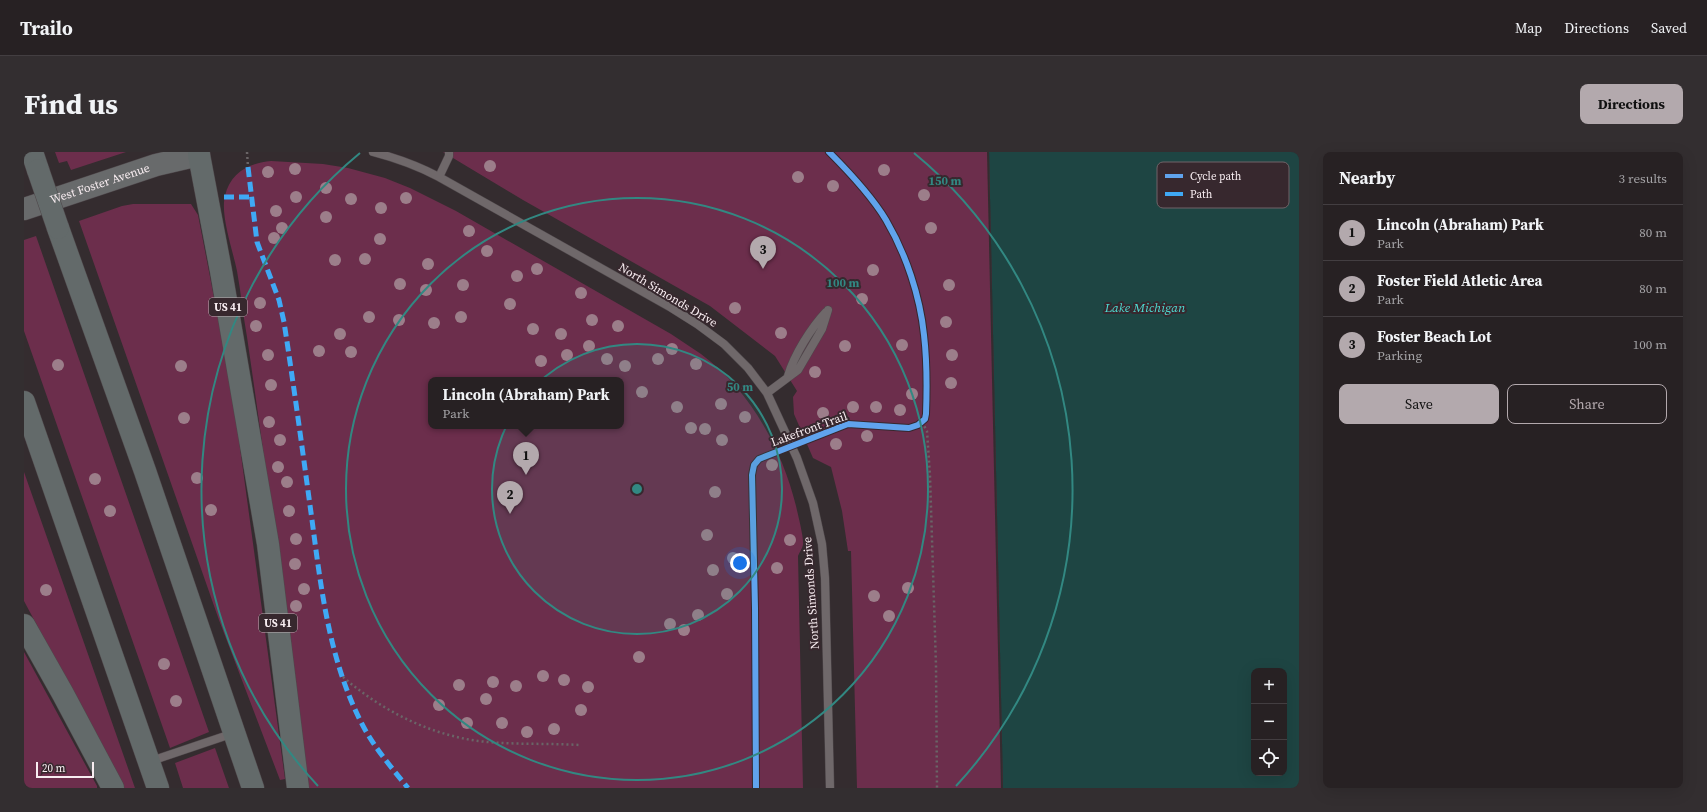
<!DOCTYPE html>
<meta charset="utf-8">
<style>
:root{--surface:#272123;--page:#332e30;--text:#f1f3f6;--muted:#a4a3a6;--line:#433e41;--accent:#b3a9ad}
body{margin:0;font-family:"Source Serif 4",serif;background:var(--page);color:var(--text)}
.controls{position:absolute;right:12px;bottom:12px;display:grid;overflow:hidden;border-radius:8px;box-shadow:0 4px 16px #0002}
.controls button{width:36px;height:36px;display:grid;place-items:center;padding:0;border:0;border-bottom:1px solid var(--line);background:var(--surface);color:var(--text);font:20px sans-serif}
.scale{position:absolute;left:12px;bottom:10px;width:58px;box-sizing:border-box;padding-left:4px;border:2px solid #f8edf1;border-top:0;font-size:11px;line-height:14px;white-space:nowrap;color:#f8edf1;-webkit-text-stroke:3px #37282e;paint-order:stroke}
.you{position:absolute;left:716px;top:411px;width:14px;height:14px;margin:-10px;border:3px solid #fff;border-radius:50%;background:#1a73e8;box-shadow:0 0 0 6px #1a73e833}
.badge{display:grid;place-items:center;width:26px;height:26px;border-radius:50%;background:var(--accent);color:#111;font-size:13px;font-weight:700}
.pin{position:absolute;translate:-50% -33px;filter:drop-shadow(0 1px 2px #0008)}
.pin::after{content:'';position:absolute;top:21px;width:14px;height:12px;background:inherit;clip-path:polygon(0 0,100% 0,50% 100%)}
.popup{position:absolute;left:404px;top:225px;width:196px;height:52px;box-sizing:border-box;display:grid;place-content:center;border-radius:8px;background:var(--surface);filter:drop-shadow(0 1px 3px #0005);font-size:13px;white-space:nowrap;color:var(--muted)}
.popup b{font-size:15px;color:var(--text)}
.popup::after{content:'';position:absolute;left:50%;top:100%;margin-left:-8px;border:8px solid transparent;border-top-color:var(--surface)}
.list{margin:0;padding:0;list-style:none}
h2{display:flex;justify-content:space-between;align-items:center;height:52px;margin:0;padding:0 16px;font-size:17px}
h2 small{font-size:13px;font-weight:400;color:var(--muted)}
.list li{display:grid;grid-template-columns:26px 1fr auto;gap:12px;align-items:center;box-sizing:border-box;height:56px;padding:0 16px;border-top:1px solid var(--line)}
.list b{display:block;font-size:15px;white-space:nowrap}
.list p{margin:0;font-size:13px;white-space:nowrap;color:var(--muted)}
.list em{font-size:13px;font-style:normal;color:var(--muted)}
.actions{display:flex;gap:8px;padding:12px 16px}
.actions a{flex:1;padding:9px 0;border:1px solid var(--accent);border-radius:8px;text-align:center;font-size:14px;color:var(--accent)}
.actions .main{background:var(--accent);color:#111}
.icon{flex:none;width:22px;height:22px;fill:none;stroke:currentColor;stroke-width:2;stroke-linecap:round;stroke-linejoin:round}
.map{position:relative;flex:none;width:1275px;height:636px;overflow:hidden;border-radius:8px}
header{display:flex;align-items:center;gap:24px;box-sizing:border-box;height:56px;padding:0 20px;background:var(--surface);border-bottom:1px solid var(--line)}
header strong{font-size:19px}
nav{display:flex;gap:22px;margin-inline-start:auto;font-size:14px}
.intro{display:flex;align-items:center;justify-content:space-between;box-sizing:border-box;height:96px;padding:0 24px}
h1{margin:0;font-size:28px}
.button{padding:10px 18px;border-radius:8px;background:var(--accent);color:#111;font-size:14px;font-weight:700}
main{display:flex;gap:24px;padding:0 24px}
aside{flex:1;background:var(--surface);border-radius:8px;box-shadow:0 4px 16px #0002}
.map>svg:first-child{display:block}
.green{fill:#6c2e4c;fill-rule:evenodd}
.water{fill:#1e4543;fill-rule:evenodd}
.pier{fill:#342c2f}
.lines{fill:none;stroke-linecap:round;stroke-linejoin:round}
.lane-casing{stroke:#4f484b;stroke-width:9}
.primary-casing{stroke:#4f484b;stroke-width:23}
.highway-casing{stroke:#4f484b;stroke-width:23}
.path{stroke:#6a6567;stroke-width:2.5;stroke-dasharray:2 3;stroke-linecap:butt}
.lane{stroke:#6f686a;stroke-width:8}
.primary{stroke:#686a6b;stroke-width:22}
.highway{stroke:#636a6a;stroke-width:22}
.highway-bridge-casing{stroke:#4f484b;stroke-width:23;stroke-linecap:butt}
.highway-bridge{stroke:#636a6a;stroke-width:22}
.quiet{stroke:#3fa9f5;stroke-width:5;stroke-dasharray:10 5;stroke-linecap:butt}
.cycleway-casing{stroke:#37282e;stroke-width:8}
.cycleway{stroke:#60a3ed;stroke-width:6}
.tree{fill:#9c7e8a}
.ring{fill:none;stroke:#328882;stroke-width:2}
.labels{text-anchor:middle;dominant-baseline:central;stroke-width:4;stroke-linejoin:round;paint-order:stroke}
.shield{fill:#37282e;stroke:#beb2b6;stroke-width:1}
.shield-label{font-size:11px;font-weight:bold;fill:#f8edf1}
.street-label{font-size:12px;fill:#f8edf1;stroke:#37282e}
.water-label{font-size:13px;font-style:italic;fill:#4ddcd3;stroke:#37282e}
.key{fill:#37282e;stroke:#716368;stroke-width:1}
.key-label{font-size:11px;fill:#f8edf1}
.centre{fill:#328882;stroke:#37282e;stroke-width:2}
.ring-label{font-size:12px;text-anchor:middle;font-weight:bold;fill:#328882;stroke:#37282e;stroke-width:4;stroke-linejoin:round;paint-order:stroke}
</style>
<header>
<strong>Trailo</strong>
<nav><a>Map</a><a>Directions</a><a>Saved</a></nav>
</header>
<div class="intro"><h1>Find us</h1><a class="button">Directions</a></div>
<main>
<div class="map">
<svg width="1275" height="636" viewBox="0 0 1275 636">
<rect width="100%" height="100%" fill="#342c2f"/>
<path class="green" d="M31,0H102L47,18L43,9L35,11Z
M419,0H965L979,636H833L827,399H824L818,359L807,315L789,306L770,262L769,245L773,239L751,204L686,154L499,48Z
M247,9L299,12L324,16L361,26L386,36L432,59L647,182C657,189 667,195 677,202C726,238 758,297 772,354C774,363 780,386 779,393C778,397 775,401 774,404L779,636H284C264,486 245,335 223,185C219,163 217,141 213,119C209,99 196,63 201,44C206,21 225,11 247,9ZM407,228H597V274H407Z
M109,52H167L174,63L202,207L214,281L261,627L256,628L195,468L55,69L98,54Z
M12,84L185,580L146,596L0,179V88Z
M0,320L111,636H100L0,449Z
M0,500L73,634V636H0Z
M191,596L205,636H159L151,611Z"/>
<path class="water" d="M965,0H1275V636H979ZM1230,519H1260V621H1230Z"/>
<path class="pier" d="M963,0H965L979,636H977Z"/>
<g class="lines">
<g class="lane-casing">
<path id="lane" d="M349,0C372,6 394,14 415,25L646,155L673,172L700,192L724,216L743,241L773,306L789,351L798,392L801,426L806,636
M415,25L425,4V0
M764,224C770,203 787,176 802,160
M743,241L774,218L798,177L804,158
M127,609L210,581"/>
</g>
<g class="primary-casing">
<g id="primary">
<path id="s1" d="M0,57L132,13L175,3"/>
</g>
</g>
<g class="highway-casing">
<path id="highway" d="M8,0L14,18
M175,3L197,119L244,392L274,636
M34,76L121,319L229,636
M0,250L134,636
M0,473L39,542L89,636"/>
</g>
<path class="path" d="M223,0L224,15
M898,270L903,279L906,324L912,514L913,636
M319,525C357,558 404,582 454,589C488,593 521,591 555,593"/>
<use href="#lane" class="lane"/>
<use href="#primary" class="primary"/>
<use href="#highway" class="highway"/>
<g class="highway-bridge-casing">
<path id="highway-bridge" d="M14,18L34,76"/>
</g>
<use href="#highway-bridge" class="highway-bridge"/>
<path class="quiet" d="M224,15L233,90L255,148L260,170C270,235 279,302 288,368C297,436 305,507 337,570C349,594 367,615 384,636
M200,45H227"/>
<g class="cycleway-casing">
<path id="cycleway" d="M732,636L731,456L728,323L730,313L735,307L824,272L885,276L894,273L901,267L902,262C903,236 903,209 900,183C896,144 882,102 862,68C847,43 825,20 805,0"/>
</g>
<use href="#cycleway" class="cycleway"/>
</g>
<g class="tree">
<circle cx="466" cy="14" r="6"/>
<circle cx="271" cy="17" r="6"/>
<circle cx="860" cy="18" r="6"/>
<circle cx="244" cy="20" r="6"/>
<circle cx="774" cy="25" r="6"/>
<circle cx="809" cy="34" r="6"/>
<circle cx="302" cy="36" r="6"/>
<circle cx="900" cy="43" r="6"/>
<circle cx="272" cy="45" r="6"/>
<circle cx="382" cy="46" r="6"/>
<circle cx="327" cy="47" r="6"/>
<circle cx="357" cy="56" r="6"/>
<circle cx="252" cy="59" r="6"/>
<circle cx="302" cy="65" r="6"/>
<circle cx="258" cy="76" r="6"/>
<circle cx="907" cy="76" r="6"/>
<circle cx="445" cy="79" r="6"/>
<circle cx="250" cy="86" r="6"/>
<circle cx="356" cy="87" r="6"/>
<circle cx="463" cy="99" r="6"/>
<circle cx="341" cy="107" r="6"/>
<circle cx="311" cy="108" r="6"/>
<circle cx="404" cy="112" r="6"/>
<circle cx="513" cy="117" r="6"/>
<circle cx="849" cy="118" r="6"/>
<circle cx="493" cy="124" r="6"/>
<circle cx="376" cy="132" r="6"/>
<circle cx="439" cy="133" r="6"/>
<circle cx="925" cy="133" r="6"/>
<circle cx="402" cy="138" r="6"/>
<circle cx="557" cy="141" r="6"/>
<circle cx="838" cy="147" r="6"/>
<circle cx="236" cy="151" r="6"/>
<circle cx="486" cy="152" r="6"/>
<circle cx="711" cy="156" r="6"/>
<circle cx="345" cy="165" r="6"/>
<circle cx="437" cy="165" r="6"/>
<circle cx="375" cy="168" r="6"/>
<circle cx="568" cy="168" r="6"/>
<circle cx="922" cy="170" r="6"/>
<circle cx="410" cy="171" r="6"/>
<circle cx="232" cy="174" r="6"/>
<circle cx="594" cy="174" r="6"/>
<circle cx="509" cy="177" r="6"/>
<circle cx="757" cy="181" r="6"/>
<circle cx="316" cy="182" r="6"/>
<circle cx="537" cy="182" r="6"/>
<circle cx="878" cy="193" r="6"/>
<circle cx="565" cy="194" r="6"/>
<circle cx="821" cy="194" r="6"/>
<circle cx="648" cy="197" r="6"/>
<circle cx="295" cy="199" r="6"/>
<circle cx="327" cy="200" r="6"/>
<circle cx="244" cy="203" r="6"/>
<circle cx="543" cy="203" r="6"/>
<circle cx="928" cy="203" r="6"/>
<circle cx="583" cy="207" r="6"/>
<circle cx="634" cy="207" r="6"/>
<circle cx="517" cy="209" r="6"/>
<circle cx="672" cy="212" r="6"/>
<circle cx="34" cy="213" r="6"/>
<circle cx="157" cy="214" r="6"/>
<circle cx="601" cy="214" r="6"/>
<circle cx="791" cy="220" r="6"/>
<circle cx="927" cy="231" r="6"/>
<circle cx="247" cy="233" r="6"/>
<circle cx="618" cy="240" r="6"/>
<circle cx="888" cy="242" r="6"/>
<circle cx="697" cy="252" r="6"/>
<circle cx="653" cy="255" r="6"/>
<circle cx="829" cy="255" r="6"/>
<circle cx="852" cy="255" r="6"/>
<circle cx="876" cy="258" r="6"/>
<circle cx="799" cy="261" r="6"/>
<circle cx="721" cy="265" r="6"/>
<circle cx="160" cy="266" r="6"/>
<circle cx="245" cy="270" r="6"/>
<circle cx="667" cy="276" r="6"/>
<circle cx="681" cy="277" r="6"/>
<circle cx="843" cy="284" r="6"/>
<circle cx="256" cy="288" r="6"/>
<circle cx="698" cy="288" r="6"/>
<circle cx="812" cy="292" r="6"/>
<circle cx="748" cy="313" r="6"/>
<circle cx="254" cy="315" r="6"/>
<circle cx="173" cy="326" r="6"/>
<circle cx="71" cy="327" r="6"/>
<circle cx="263" cy="330" r="6"/>
<circle cx="691" cy="340" r="6"/>
<circle cx="187" cy="358" r="6"/>
<circle cx="86" cy="359" r="6"/>
<circle cx="265" cy="359" r="6"/>
<circle cx="683" cy="383" r="6"/>
<circle cx="272" cy="387" r="6"/>
<circle cx="766" cy="388" r="6"/>
<circle cx="709" cy="406" r="6"/>
<circle cx="271" cy="412" r="6"/>
<circle cx="753" cy="416" r="6"/>
<circle cx="689" cy="418" r="6"/>
<circle cx="884" cy="436" r="6"/>
<circle cx="280" cy="437" r="6"/>
<circle cx="22" cy="438" r="6"/>
<circle cx="703" cy="442" r="6"/>
<circle cx="850" cy="444" r="6"/>
<circle cx="272" cy="454" r="6"/>
<circle cx="674" cy="463" r="6"/>
<circle cx="865" cy="464" r="6"/>
<circle cx="646" cy="472" r="6"/>
<circle cx="660" cy="478" r="6"/>
<circle cx="615" cy="505" r="6"/>
<circle cx="140" cy="512" r="6"/>
<circle cx="519" cy="524" r="6"/>
<circle cx="540" cy="528" r="6"/>
<circle cx="469" cy="530" r="6"/>
<circle cx="435" cy="533" r="6"/>
<circle cx="492" cy="534" r="6"/>
<circle cx="564" cy="535" r="6"/>
<circle cx="462" cy="547" r="6"/>
<circle cx="152" cy="549" r="6"/>
<circle cx="415" cy="553" r="6"/>
<circle cx="557" cy="558" r="6"/>
<circle cx="443" cy="571" r="6"/>
<circle cx="478" cy="571" r="6"/>
<circle cx="530" cy="577" r="6"/>
<circle cx="503" cy="580" r="6"/>
</g>
<circle cx="613" cy="337" r="145" fill="#328882" fill-opacity=".12"/>
<g class="ring">
<circle cx="613" cy="337" r="145"/>
<circle cx="613" cy="337" r="291"/>
<path d="M294 634A436 436 0 0 1 336 1M890 1A436 436 0 0 1 932 634"/>
</g>
<g class="labels">
<g class="shield">
<rect x="185" y="146" width="38" height="18" rx="3"/>
<rect x="235" y="462" width="38" height="18" rx="3"/>
</g>
<g class="shield-label">
<text x="204" y="155">US 41</text>
<text x="254" y="471">US 41</text>
</g>
<g class="street-label">
<text stroke="none"><textPath href="#s1" startOffset="80">West Foster Avenue</textPath></text>
<text transform="translate(644 143) rotate(31)">North Simonds Drive</text>
<text transform="translate(785 277) rotate(-20)">Lakefront Trail</text>
<text transform="translate(787 441) rotate(-94)">North Simonds Drive</text>
</g>
<g class="water-label">
<text x="1121" y="155">Lake Michigan</text>
</g>
</g>
<rect x="1133" y="10" width="132" height="46" rx="6" class="key"/>
<rect x="1141" y="22" width="18" height="4" fill="#60a3ed"/>
<rect x="1141" y="40" width="18" height="4" fill="#3fa9f5"/>
<g class="key-label">
<text x="1166" y="28">Cycle path</text>
<text x="1166" y="46">Path</text>
</g>
<circle cx="613" cy="337" r="6" class="centre"/>
<g class="ring-label">
<text x="921" y="33">150 m</text>
<text x="819" y="135">100 m</text>
<text x="716" y="239">50 m</text>
</g>
</svg>
<div class="controls">
<button>+</button>
<button>−</button>
<button><svg class="icon" aria-label="locate" viewBox="0 0 24 24"><circle cx="12" cy="12" r="6"/><path d="M12 2v4M12 18v4M2 12h4M18 12h4"/></svg></button>
</div>
<div class="scale">20 m</div>
<div class="you"></div>
<div class="pin badge" style="left:502px;top:323px">1</div>
<div class="popup"><b>Lincoln (Abraham) Park</b>Park</div>
<div class="pin badge" style="left:486px;top:362px">2</div>
<div class="pin badge" style="left:739px;top:117px">3</div>
</div>
<aside>
<h2>Nearby<small>3 results</small></h2>
<ul class="list">
<li><span class="badge">1</span><div><b>Lincoln (Abraham) Park</b><p>Park</p></div><em>80 m</em></li>
<li><span class="badge">2</span><div><b>Foster Field Atletic Area</b><p>Park</p></div><em>80 m</em></li>
<li><span class="badge">3</span><div><b>Foster Beach Lot</b><p>Parking</p></div><em>100 m</em></li>
</ul>
<div class="actions"><a class="main">Save</a><a>Share</a></div>
</aside>
</main>
